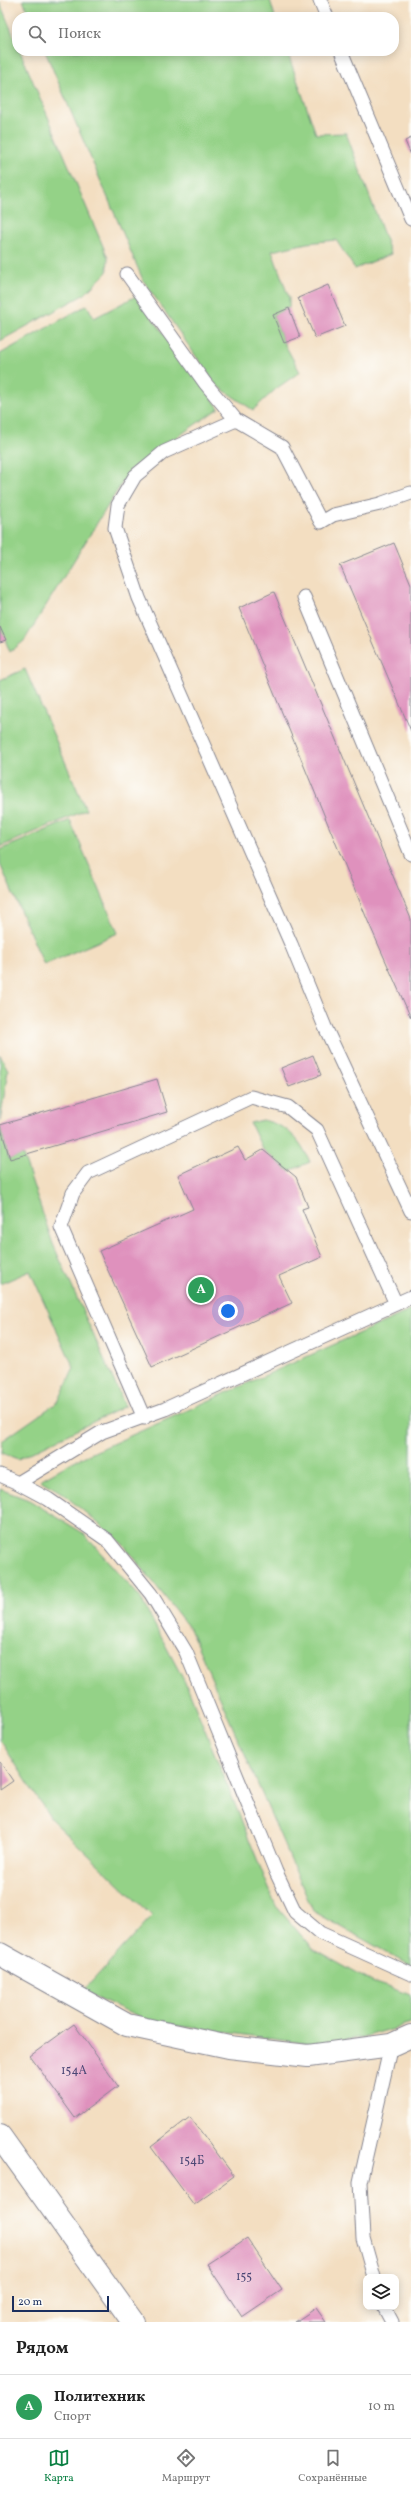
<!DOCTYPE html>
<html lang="ru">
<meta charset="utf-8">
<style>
:root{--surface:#fff;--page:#f6f6f6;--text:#222;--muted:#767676;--line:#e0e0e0;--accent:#0b8043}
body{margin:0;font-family:Vollkorn,serif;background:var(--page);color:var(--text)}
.controls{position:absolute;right:12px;bottom:12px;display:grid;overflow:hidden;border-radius:8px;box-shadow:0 2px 10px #0003}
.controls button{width:36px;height:36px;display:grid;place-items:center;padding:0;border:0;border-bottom:1px solid var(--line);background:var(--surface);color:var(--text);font:20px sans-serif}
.scale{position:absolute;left:12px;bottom:10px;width:97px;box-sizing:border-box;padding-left:4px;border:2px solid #1b2f5e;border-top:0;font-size:11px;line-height:14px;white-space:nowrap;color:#1b2f5e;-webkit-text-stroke:3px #fdfcf7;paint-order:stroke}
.you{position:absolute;left:228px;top:1311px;width:14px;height:14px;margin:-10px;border:3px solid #fff;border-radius:50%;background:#1a73e8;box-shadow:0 0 0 6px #1a73e833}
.badge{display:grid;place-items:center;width:26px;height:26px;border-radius:50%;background:var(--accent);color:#fff;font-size:13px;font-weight:700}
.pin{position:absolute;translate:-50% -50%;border:2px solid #fff;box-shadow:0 1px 4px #0006}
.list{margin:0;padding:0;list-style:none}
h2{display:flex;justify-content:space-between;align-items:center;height:52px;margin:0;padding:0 16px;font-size:17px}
h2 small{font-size:13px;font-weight:400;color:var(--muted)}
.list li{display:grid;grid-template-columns:26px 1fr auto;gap:12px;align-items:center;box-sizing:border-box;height:64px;padding:0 16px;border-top:1px solid var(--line)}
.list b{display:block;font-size:15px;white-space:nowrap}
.list p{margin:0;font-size:13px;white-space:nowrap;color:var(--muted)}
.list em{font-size:13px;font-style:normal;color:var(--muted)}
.icon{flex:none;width:22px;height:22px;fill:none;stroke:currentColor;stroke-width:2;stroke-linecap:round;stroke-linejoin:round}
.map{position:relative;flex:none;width:411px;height:2322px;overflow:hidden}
.search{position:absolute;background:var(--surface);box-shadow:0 2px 10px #0003;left:12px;right:12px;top:12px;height:44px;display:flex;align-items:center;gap:10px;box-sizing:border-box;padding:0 14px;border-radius:16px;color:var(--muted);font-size:15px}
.sheet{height:116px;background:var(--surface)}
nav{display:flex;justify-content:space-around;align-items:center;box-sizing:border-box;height:56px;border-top:1px solid var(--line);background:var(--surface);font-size:11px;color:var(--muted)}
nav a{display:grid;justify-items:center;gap:2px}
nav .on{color:var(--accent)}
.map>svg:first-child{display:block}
.green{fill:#94d287;stroke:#588072}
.building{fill:#df91bd}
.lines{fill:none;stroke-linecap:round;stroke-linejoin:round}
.lane-casing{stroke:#878690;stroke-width:15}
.street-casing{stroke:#878690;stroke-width:24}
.lane{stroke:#fff;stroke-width:13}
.street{stroke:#fff;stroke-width:22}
.labels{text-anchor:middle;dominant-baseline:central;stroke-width:3;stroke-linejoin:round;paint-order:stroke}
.number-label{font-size:12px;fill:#4c4876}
</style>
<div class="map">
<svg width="411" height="2322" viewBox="0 0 411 2322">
<rect width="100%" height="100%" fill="#fdfcf7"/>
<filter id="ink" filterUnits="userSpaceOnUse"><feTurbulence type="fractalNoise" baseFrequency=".025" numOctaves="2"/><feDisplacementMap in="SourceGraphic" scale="8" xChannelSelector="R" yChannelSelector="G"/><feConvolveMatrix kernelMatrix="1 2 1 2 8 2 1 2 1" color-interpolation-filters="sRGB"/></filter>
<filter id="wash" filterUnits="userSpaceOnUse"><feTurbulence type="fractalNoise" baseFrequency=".012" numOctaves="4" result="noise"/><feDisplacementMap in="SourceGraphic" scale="16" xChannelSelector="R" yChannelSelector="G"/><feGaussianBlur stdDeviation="0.9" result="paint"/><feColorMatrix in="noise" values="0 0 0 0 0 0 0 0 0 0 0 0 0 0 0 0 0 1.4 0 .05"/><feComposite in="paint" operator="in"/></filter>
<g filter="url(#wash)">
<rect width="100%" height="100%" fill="#f3dec1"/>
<path class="green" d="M23,0H270L275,17H30Z
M0,3L17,44V51H20L108,258L107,272L85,294L0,341Z
M45,51H287L316,134L346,133L391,254L355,269L336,240L307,243L272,251L289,298V308L273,315L284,343L300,372L277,388L253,410L216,385L143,280Z
M136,296L219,408L130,470L24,641L10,652L0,627V354L87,305L94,318Z
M25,669L86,810L0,847V680Z
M70,820L118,933L44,965L0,864V850Z
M0,1055L8,1070L0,1122Z
M263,1120C288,1126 300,1139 310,1162L289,1171L263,1150L250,1123Z
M0,1127L9,1159L23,1155L53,1244L125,1406L18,1459L1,1453L2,1441L58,1402L74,1368L30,1271L0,1284Z
M411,1310V1966L313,1911L190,1629L124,1545L62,1493L40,1480L74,1461Z
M0,1489L29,1500L83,1533L140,1597L188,1688L276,1906L313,1949L372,1982L411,1995V2023L364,2037L317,2045L151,2022L83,1991L152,1916L51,1819L0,1740Z"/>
<g id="blocks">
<path class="building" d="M411,138V155L405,141Z
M328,285L345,326L315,338L298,298Z
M289,308L300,337L284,343L273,315Z
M394,543L411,584V731L340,565Z
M274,592L411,919V1018L367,919L239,608Z
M0,627L6,640L0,642Z
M313,1055L321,1075L289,1087L281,1068Z
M157,1079L167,1112L10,1159L0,1125Z
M238,1147L245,1160L263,1150L296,1177L308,1207L302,1209L322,1257L279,1276L292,1303L152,1367L99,1251L193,1209L178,1175Z
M0,1762L13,1781L0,1790Z
M74,2024L118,2086L75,2118L30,2056Z
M190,2117L234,2176L194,2205L151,2147Z
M247,2238L282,2290L242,2317L207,2264Z
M316,2308L326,2322H295Z"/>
</g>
</g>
<g filter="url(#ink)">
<use href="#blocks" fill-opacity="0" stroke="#878690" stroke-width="1"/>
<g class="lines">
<g class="lane-casing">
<path id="lane" d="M320,0L327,17
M341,51L411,219
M127,274L205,383L236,420L282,447L321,522L333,515L380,504L411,493
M236,420L164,452L135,476L118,505L115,528L139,598L291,944L325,1027L411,1211
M304,597L411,854
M144,1418L61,1227L73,1193L88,1173L251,1097L288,1107L317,1130L396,1304
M0,1475L18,1483L102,1432L165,1409L411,1297
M18,1483L48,1499L107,1540L151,1594L186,1652L276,1872L295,1912L320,1933L411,1974
M374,2277L363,2238L360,2182L391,2045
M384,2307L392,2322"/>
</g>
<g class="street-casing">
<path id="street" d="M0,1954L127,2025L229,2047L308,2056L391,2045L411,2036
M0,2136L133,2322"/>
</g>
<use href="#lane" class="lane"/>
<use href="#street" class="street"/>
</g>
</g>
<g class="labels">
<g class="number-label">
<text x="74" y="2071">154А</text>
<text x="192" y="2161">154Б</text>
<text x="244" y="2277">155</text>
</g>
</g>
</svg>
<div class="controls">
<button><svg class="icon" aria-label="layers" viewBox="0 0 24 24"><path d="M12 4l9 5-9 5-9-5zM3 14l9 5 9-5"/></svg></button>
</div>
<div class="scale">20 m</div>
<div class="you"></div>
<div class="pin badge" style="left:201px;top:1290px;background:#2e9e5b">A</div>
<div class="search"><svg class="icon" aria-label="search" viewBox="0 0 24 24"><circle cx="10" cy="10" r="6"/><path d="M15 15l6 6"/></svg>Поиск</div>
</div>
<section class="sheet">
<h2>Рядом<small></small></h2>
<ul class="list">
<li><span class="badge" style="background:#2e9e5b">A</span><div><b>Политехник</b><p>Спорт</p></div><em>10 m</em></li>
</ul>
</section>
<nav>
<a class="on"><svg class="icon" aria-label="map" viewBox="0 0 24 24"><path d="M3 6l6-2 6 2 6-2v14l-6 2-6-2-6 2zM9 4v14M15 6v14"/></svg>Карта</a>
<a><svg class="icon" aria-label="directions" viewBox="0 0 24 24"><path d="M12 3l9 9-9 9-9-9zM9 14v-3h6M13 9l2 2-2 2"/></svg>Маршрут</a>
<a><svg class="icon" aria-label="saved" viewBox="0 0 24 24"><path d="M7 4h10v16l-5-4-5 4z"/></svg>Сохранённые</a>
</nav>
